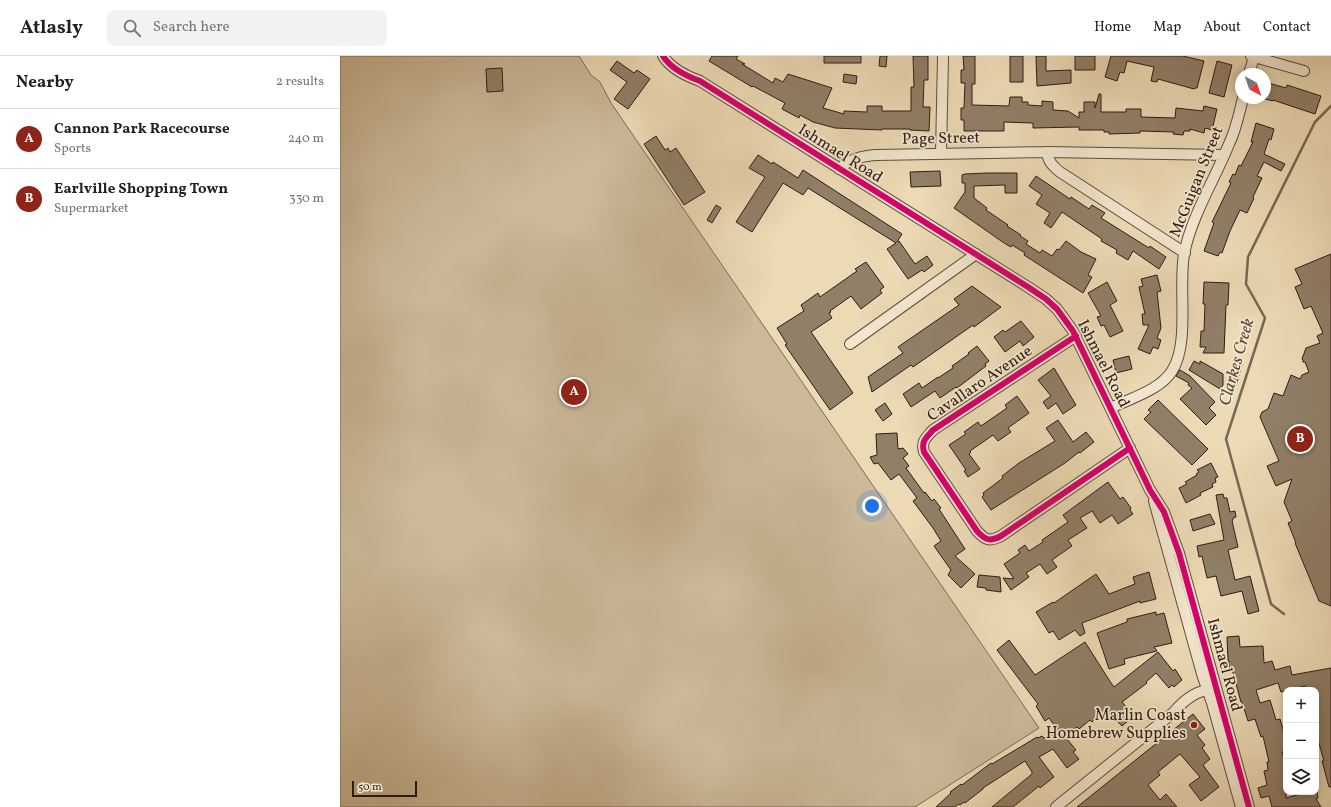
<!DOCTYPE html>
<meta charset="utf-8">
<style>
:root{--surface:#fff;--page:#f2f2f2;--text:#202124;--muted:#757577;--line:#e0e0e0;--accent:#8f2418}
body{margin:0;font-family:Vollkorn,serif;background:var(--page);color:var(--text)}
.controls{position:absolute;right:12px;bottom:12px;display:grid;overflow:hidden;border-radius:8px;box-shadow:0 2px 10px #0003}
.controls button{width:36px;height:36px;display:grid;place-items:center;padding:0;border:0;border-bottom:1px solid var(--line);background:var(--surface);color:var(--text);font:20px sans-serif}
.compass{position:absolute;left:895px;top:12px;width:36px;height:36px;border-radius:50%;background:var(--surface);box-shadow:0 2px 10px #0003;rotate:140deg}
.scale{position:absolute;left:12px;bottom:10px;width:65px;box-sizing:border-box;padding-left:4px;border:2px solid #2e1c14;border-top:0;font-size:11px;line-height:14px;white-space:nowrap;color:#2e1c14;-webkit-text-stroke:3px #f3e7cf;paint-order:stroke}
.you{position:absolute;left:532px;top:450px;width:14px;height:14px;margin:-10px;border:3px solid #fff;border-radius:50%;background:#1a73e8;box-shadow:0 0 0 6px #1a73e833}
.badge{display:grid;place-items:center;width:26px;height:26px;border-radius:50%;background:var(--accent);color:#fff;font-size:13px;font-weight:700}
.pin{position:absolute;translate:-50% -50%;border:2px solid #fff;box-shadow:0 1px 4px #0006}
.list{margin:0;padding:0;list-style:none}
h2{display:flex;justify-content:space-between;align-items:center;height:52px;margin:0;padding:0 16px;font-size:17px}
h2 small{font-size:13px;font-weight:400;color:var(--muted)}
.list li{display:grid;grid-template-columns:26px 1fr auto;gap:12px;align-items:center;box-sizing:border-box;height:60px;padding:0 16px;border-top:1px solid var(--line)}
.list b{display:block;font-size:15px;white-space:nowrap}
.list p{margin:0;font-size:13px;white-space:nowrap;color:var(--muted)}
.list em{font-size:13px;font-style:normal;color:var(--muted)}
.icon{flex:none;width:22px;height:22px;fill:none;stroke:currentColor;stroke-width:2;stroke-linecap:round;stroke-linejoin:round}
.map{position:relative;flex:none;width:991px;height:751px;overflow:hidden}
header{display:flex;align-items:center;gap:24px;box-sizing:border-box;height:56px;padding:0 20px;background:var(--surface);border-bottom:1px solid var(--line)}
header strong{font-size:19px}
nav{display:flex;gap:22px;margin-inline-start:auto;font-size:14px}
.search{width:280px;height:36px;background:var(--page);display:flex;align-items:center;gap:10px;box-sizing:border-box;padding:0 14px;border-radius:8px;color:var(--muted);font-size:15px}
main{display:flex}
aside{flex:1;background:var(--surface)}
.map>svg:first-child{display:block}
.green{fill:#ccba9a;stroke:#7d6b57}
.lines{fill:none;stroke-linecap:round;stroke-linejoin:round}
.stream{stroke:#796754;stroke-width:2.5}
.building{fill:#917f68;stroke:#2e1c14}
.minor-casing{stroke:#5e4c3c;stroke-width:12}
.minor{stroke:#f3e7cf;stroke-width:10}
.cycleway-casing{stroke:#f3e7cf;stroke-width:8}
.cycleway{stroke:#d6006c;stroke-width:6}
.poi-dot{fill:#8f2418;stroke:#f3e7cf;stroke-width:1.5}
.labels{text-anchor:middle;dominant-baseline:central;stroke-width:3.5;stroke-linejoin:round;paint-order:stroke}
.street-label{font-size:16px;fill:#2e1c14;stroke:#f3e7cf}
.poi-label{font-size:16px;fill:#2e1c14;stroke:#f3e7cf;text-anchor:end}
.water-label{font-size:17px;font-style:italic;fill:#5a4839;stroke:#f3e7cf}
</style>
<header>
<strong>Atlasly</strong>
<div class="search"><svg class="icon" aria-label="search" viewBox="0 0 24 24"><circle cx="10" cy="10" r="6"/><path d="M15 15l6 6"/></svg>Search here</div>
<nav><a>Home</a><a>Map</a><a>About</a><a>Contact</a></nav>
</header>
<main>
<aside>
<h2>Nearby<small>2 results</small></h2>
<ul class="list">
<li><span class="badge">A</span><div><b>Cannon Park Racecourse</b><p>Sports</p></div><em>240 m</em></li>
<li><span class="badge">B</span><div><b>Earlville Shopping Town</b><p>Supermarket</p></div><em>330 m</em></li>
</ul>
</aside>
<div class="map">
<svg width="991" height="751" viewBox="0 0 991 751">
<rect width="100%" height="100%" fill="#ecdab5"/>
<filter id="stains"><feTurbulence type="fractalNoise" baseFrequency=".005" numOctaves="4"/><feColorMatrix values="0 0 0 0 .2 0 0 0 0 .09 0 0 0 0 .02 0 0 0 .5 -.17"/></filter>
<radialGradient id="worn" r=".72"><stop offset=".6" stop-color="#630" stop-opacity="0"/><stop offset="1" stop-color="#630" stop-opacity=".3"/></radialGradient>
<path class="green" d="M0,0H239L251,19L260,26L271,47L699,672L575,751H0Z"/>
<g class="lines">
<path class="stream" d="M944,558L931,548L886,383L925,262L906,228L908,201L975,66L991,50"/>
</g>
<path class="building" d="M372,0H398L396,3L405,8H402L433,27L435,22L443,26L448,18L492,32L483,52L504,58V55L527,56V50H542V55H571V31H574L573,0H588V24H584L583,51H590L589,75L570,74V73H542V74L495,72L473,66L460,59L459,62L442,53L445,47L413,30L412,31L369,5Z
M484,0H521V7H484Z
M540,0H547L546,11L539,10Z
M623,0H635V28H632V49L669,50L670,41H682V46H688V49L702,50V45L713,46V54L728,55L739,62V56H744V46H755V52L759,38H761V56H786V53H801V61L835,62L836,52L863,55L864,50L877,53L872,74L865,72L864,77L850,73V75H844L843,79L833,78L834,76L800,75V77L769,78V76H764V74H739V71L693,72V67L664,66V75H624V64H621V52H624L625,27H621V14H624Z
M670,0H683V26H670Z
M696,0H706V15L731,14V27L697,30Z
M735,0H755V14H735Z
M771,0H843L864,5L857,32H855L854,33L818,23L817,26L811,25L814,11L787,5L784,17L780,16L777,25L765,21Z
M277,5L294,17L297,14L310,23L288,53L274,43L287,26L270,14Z
M877,5L892,9L884,41L869,37Z
M162,12L163,35L147,36L146,13Z
M504,18L517,20L516,28L503,26Z
M925,26L946,32L947,29L981,40L975,58L933,44V45L925,43Z
M916,67L934,73L931,84L929,83L924,98L945,108L941,115L924,106L917,120L922,122L913,141L914,142L907,157L900,154L890,175L882,197L880,196L878,200L864,195L874,167L872,166L891,127L889,126L893,118L895,119L899,109L901,110L913,86H911Z
M316,80L325,94L328,92L330,96L336,92L365,136L344,149L304,88Z
M418,99L432,108L433,106L458,122L463,114L562,178L557,186L559,185L575,208L587,200L593,209L584,216L582,214L568,223L547,193L556,187L468,132L463,139L443,127L412,176L396,166L425,121L409,112Z
M600,115L601,130L571,131L570,116Z
M647,117H677V137H665V129L634,130V142L647,152L646,154L668,169L667,170L681,179L680,180L688,185L686,188L700,197L702,194L712,200L717,193L719,194L726,185L741,196L756,203L748,219L752,221L743,237L684,199L685,197L672,189L671,191L664,187L614,152L625,136V127H622V119L625,118Z
M696,120L730,143L731,141L749,153L752,149L765,157L761,162L809,192L810,190L826,201L819,213L793,195L788,204L776,197L777,194L761,185L762,183L722,156L711,172L704,167L710,157L696,148L702,139L689,130Z
M376,149L381,152L372,167L367,164Z
M991,198V550L979,545L955,487H956L948,467L952,465L944,446L952,423L936,430L927,410L939,405L920,361L922,356L928,353L934,337L943,340L951,319L960,323L962,319L969,316L965,306H963V304L962,303L966,292L980,287L977,280L983,277L971,250L964,253L955,231L962,228L955,213Z
M526,206L544,231L540,234L542,237L521,253L511,240L490,255L491,256L489,257L492,262L471,276L513,337L490,354L445,289L447,288L437,272L464,255L461,249L478,237L480,241L517,215L515,213Z
M817,219L821,235L817,236L821,272L817,282L821,284L818,293L813,291L810,298L798,293L809,269H803L802,258H805L799,231L803,230L801,223Z
M767,226L777,245L770,249L783,275L770,281L764,269L761,270L757,261L761,260L748,237Z
M864,226L889,227L888,249H886L884,297H863L866,291H860L861,275H864L865,248H863Z
M632,230L661,251L634,271L633,269L573,311L571,309L532,336L528,321L563,297L558,291L619,249L614,243Z
M681,265L694,281L683,290L680,285L665,296L654,281L663,274L665,276Z
M637,290L649,305L645,308L646,310L617,332L616,331L600,342L595,335L571,351L563,338L579,327L582,332L598,321V322L613,312L612,310L629,298L628,297Z
M789,300L792,313L776,317L773,304Z
M854,305L860,308V305L883,318V329L880,333L849,314Z
M895,306L902,308L896,330L889,328Z
M714,312L736,349L723,358L716,347L708,353L703,346L711,340L698,324Z
M840,314L850,320L875,346L869,352L876,359L866,369L840,343L852,332L848,329L849,327L836,320Z
M677,340L689,357L668,372L671,376L658,385L653,379L630,395L631,396L629,398L640,413L628,421L624,415L626,414L609,389L626,378L624,376L638,366L641,370L667,352L665,349Z
M818,344L868,393L852,409L804,363L811,356L808,354Z
M545,347L552,358L543,365L535,354Z
M718,364L733,386L746,376L754,386L740,397L739,396L725,407L651,454L642,441L644,439L643,437L663,422L662,420L679,407L715,385L706,372Z
M557,377L558,393L563,392L568,398L563,402L569,410L566,412L584,437L585,436L592,445L594,443L601,452L599,453L625,493L615,500L635,518L621,532L608,519L611,514L594,490L601,485L593,472L573,445L577,442L559,418L551,424L538,407L534,408L530,401L537,399L536,378Z
M871,407L878,421L875,422L876,426L872,428L873,431L860,437L861,439L846,447L839,432L847,428L845,426L857,419L856,418L859,416L857,414Z
M768,426L780,443L783,441L791,452L790,454L793,458L778,468L772,459L760,467L752,455L740,462L747,472L728,484L732,490L712,504L717,511L707,518L700,508L686,517L689,521L671,534L663,522L674,523L664,508L680,497L678,494L685,489L689,495L703,486L702,484L728,466L723,459Z
M883,438L884,442H887L890,456L895,455L896,461L893,462V464L892,465L898,491L888,494L895,524L910,520L919,555L908,558L902,535L881,540L876,520L867,522L862,500L859,501L857,490L884,484L876,439Z
M870,458L875,468L853,475L850,464Z
M809,516L816,543L800,547V545L742,567L745,577L740,580L735,574L719,584L713,575L709,577L696,556L713,546L714,547L756,518L769,538L795,528L793,521Z
M639,519L660,521L661,536L646,534V532L637,531Z
M816,556V559L824,557L832,587L814,591L817,595L784,603L785,608L769,613L757,577L787,566V563Z
M899,580L900,591L923,590L924,607L932,605L935,614L950,610L952,619L991,612V731H989L982,705H984L976,677V634H966L965,630L941,636L938,627L916,634L920,647L930,644L936,664L940,663L943,673L946,684V695L942,696L946,712V742L967,736H977L978,742L976,743L981,751H932L929,740L921,742L918,732L927,729L924,715L928,714L927,706H929L923,680L921,681L915,663L908,665L902,646H901L892,613H890L888,603L887,581Z
M669,584L695,619L745,586L771,627L774,631L818,596L833,615L835,613L842,624L834,631L832,629L829,632L816,617L806,626L807,627L782,646L794,660L782,670L776,664L774,665L765,655L752,666L750,664L739,673L737,671L728,679L729,681L727,683L736,694L733,696L739,703L727,712L713,693L699,701L714,721L700,732L699,730L673,751H652L692,718V716L685,705L643,732V733L625,747L624,746L620,749L619,748L615,751H596L611,737L610,736L621,728L622,729L651,707L652,708L697,681L698,682L702,680L704,682L717,673L709,662L705,665L696,650L698,648L657,594Z
M853,658L865,673L857,679L865,689L862,692L870,703L863,709L879,731L861,745L849,729L860,721L840,698L818,716L820,719L808,729L820,744L826,738L837,751H737Z"/>
<g class="lines">
<g class="minor-casing">
<path id="minor" d="M323,0C331,13 346,20 360,25L688,231L706,243L717,253L733,275L810,434L824,456L839,497L909,751
M911,0L964,15
M909,18L914,1
M707,96C708,106 713,110 720,116L845,197
M601,98L603,0
M499,113C510,103 521,100 536,99L707,96L884,99
M736,280L593,374C586,382 581,385 584,396L637,475C645,484 650,486 661,480L790,392
M510,288L636,198
M771,352C791,342 820,334 832,315C850,287 838,232 844,198C852,159 874,125 889,88C896,74 899,58 903,42
M814,445L862,618L872,647L901,751
M716,751L833,657C843,645 857,633 873,634"/>
</g>
<use href="#minor" class="minor"/>
<g class="cycleway-casing">
<path id="cycleway" d="M323,0C331,13 346,20 360,25L688,231L706,243L717,253L733,275L810,434L824,456L839,497L909,751
M736,280L593,374C586,382 581,385 584,396L637,475C645,484 650,486 661,480L790,392"/>
</g>
<use href="#cycleway" class="cycleway"/>
</g>
<circle class="poi-dot" cx="854" cy="669" r="4"/>
<g class="labels">
<g class="street-label">
<text transform="translate(601 83) rotate(-1)">Page Street</text>
<text transform="translate(500 98) rotate(32)">Ishmael Road</text>
<text transform="translate(857 126) rotate(-68)">McGuigan Street</text>
<text transform="translate(763 308) rotate(63)">Ishmael Road</text>
<text transform="translate(640 328) rotate(-34)">Cavallaro Avenue</text>
<text transform="translate(884 609) rotate(75)">Ishmael Road</text>
</g>
<g class="poi-label">
<text x="846" y="660">Marlin Coast<tspan x="846" dy="18">Homebrew Supplies</tspan></text>
</g>
<g class="water-label">
<text transform="translate(897 306) rotate(-74)">Clarkes Creek</text>
</g>
</g>
<rect width="100%" height="100%" filter="url(#stains)"/>
<rect width="100%" height="100%" fill="url(#worn)"/>
</svg>
<div class="controls">
<button>+</button>
<button>−</button>
<button><svg class="icon" aria-label="layers" viewBox="0 0 24 24"><path d="M12 4l9 5-9 5-9-5zM3 14l9 5 9-5"/></svg></button>
</div>
<svg class="compass" viewBox="-18 -18 36 36"><path d="M0-13l5 13h-10z" fill="#e53935"/><path d="M0 13l5-13h-10z" fill="#757577"/></svg>
<div class="scale">50 m</div>
<div class="you"></div>
<div class="pin badge" style="left:234px;top:336px">A</div>
<div class="pin badge" style="left:960px;top:383px">B</div>
</div>
</main>
